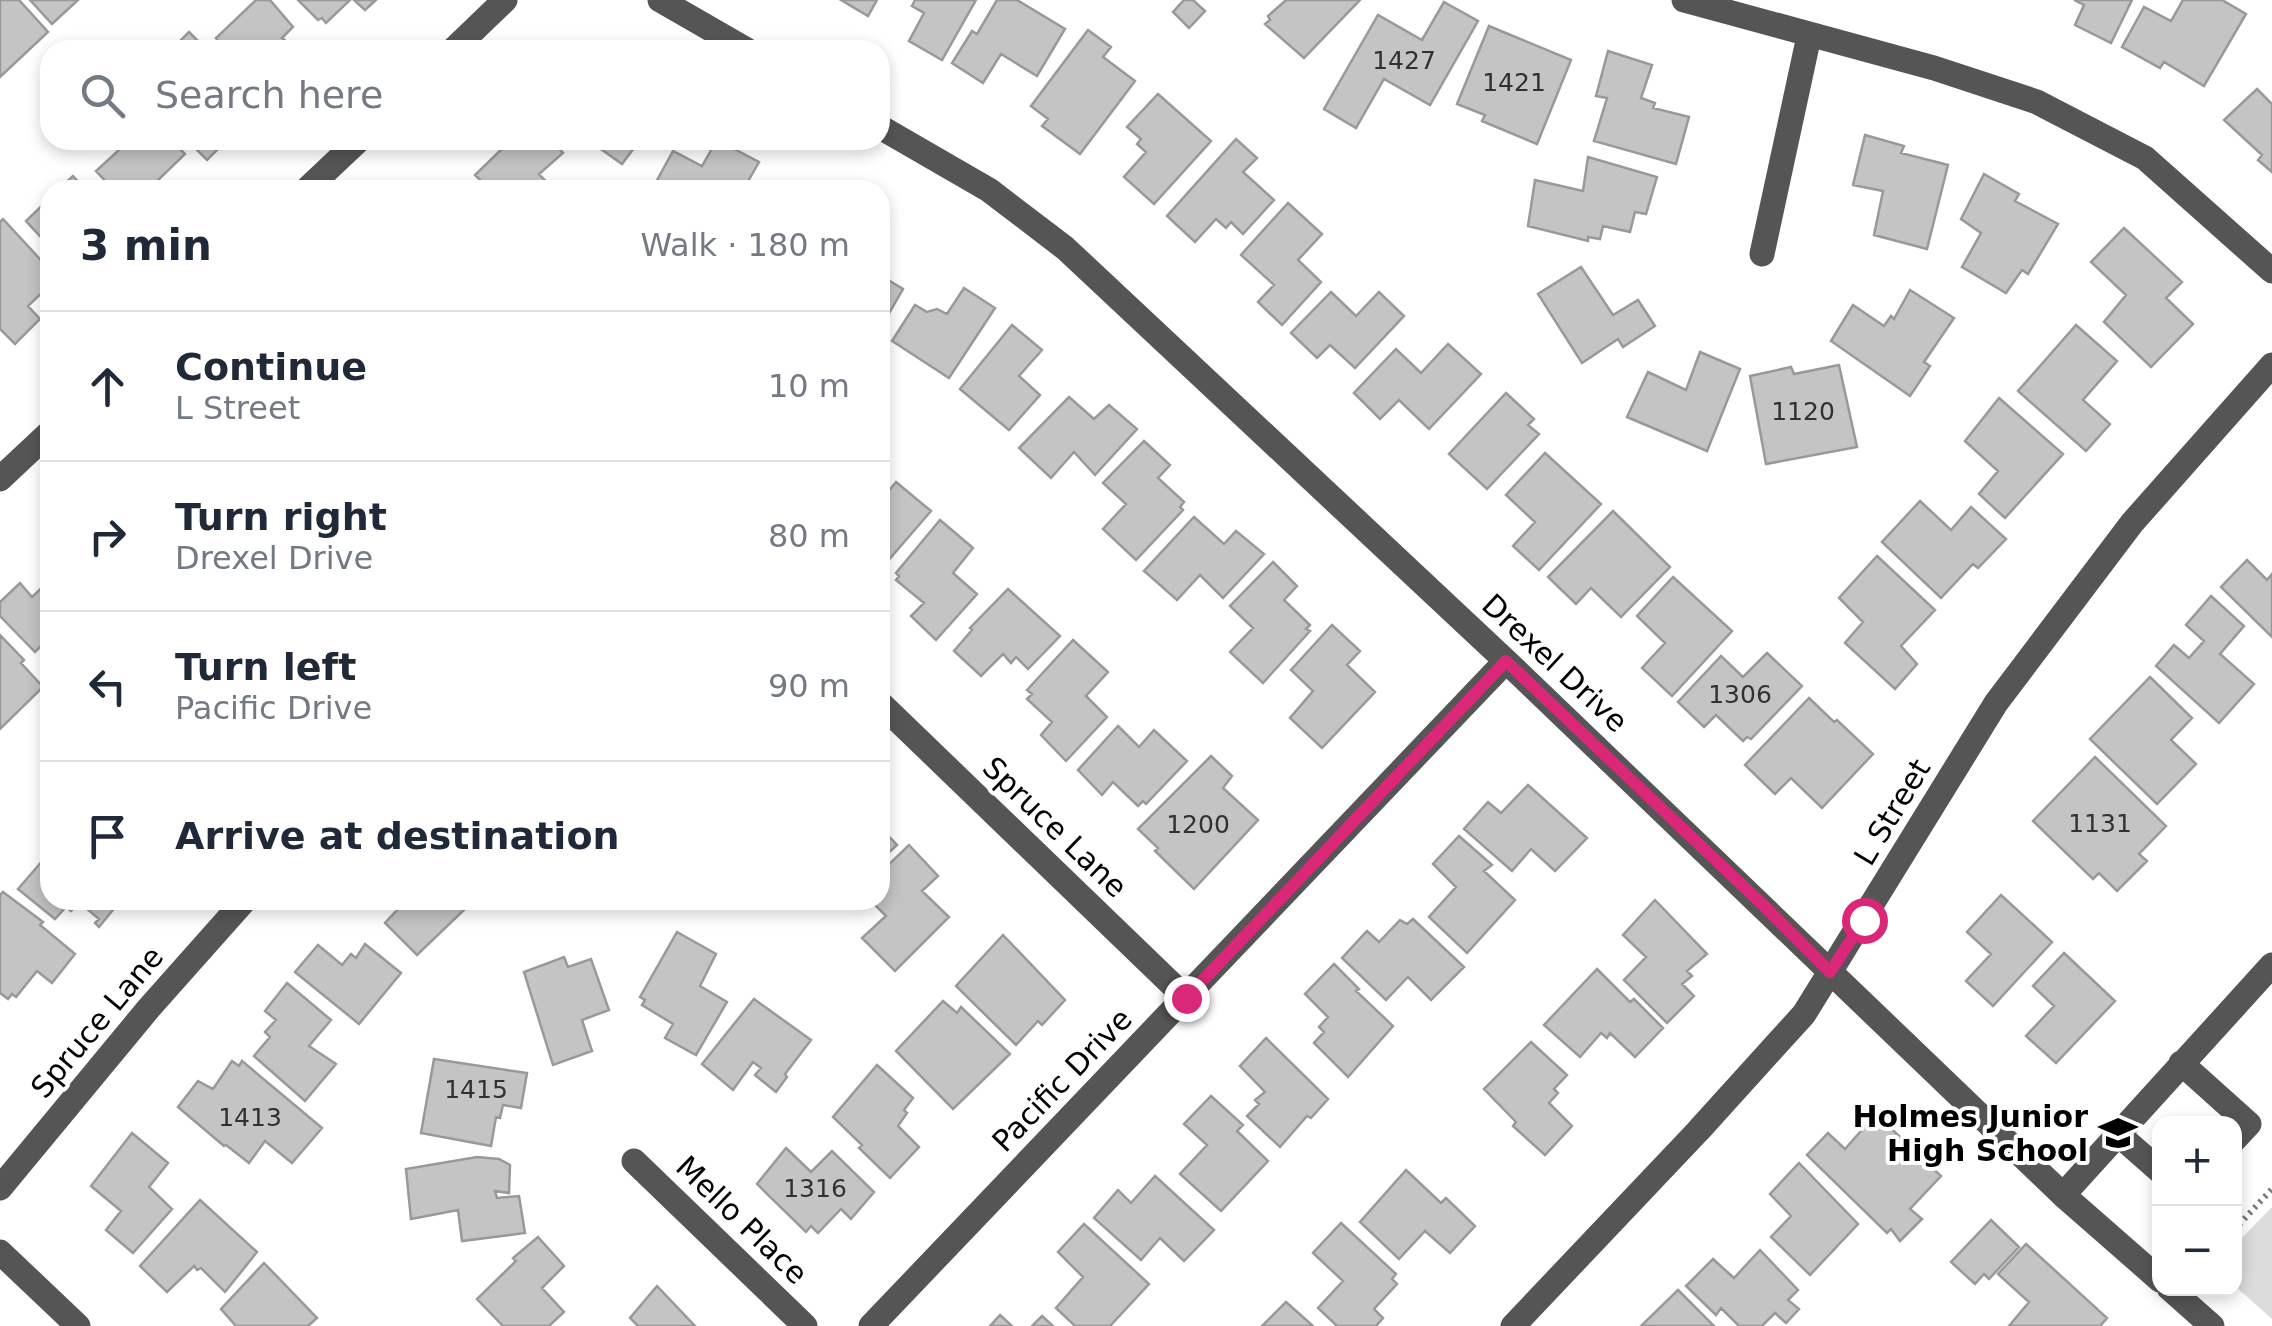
<!DOCTYPE html>
<meta charset="utf-8">
<style>
:root{--surface:#fff;--page:#f2f2f3;--text:#1f2937;--muted:#747a83;--line:#e0e1e3}
body{margin:0;font-family:"DejaVu Sans",sans-serif;background:var(--page);color:var(--text)}
.controls{position:absolute;right:30px;bottom:30px;display:grid;overflow:hidden;border-radius:20px;box-shadow:0 5px 15px #0003}
.controls button{width:90px;height:90px;display:grid;place-items:center;padding:0;border:0;border-bottom:2px solid var(--line);background:var(--surface);color:var(--text);font:50px sans-serif}
.stop{position:absolute;width:30px;height:30px;margin:-22px;border:8px solid #db2777;border-radius:50%;background:#fff}
.stop.end{background:#db2777;border-color:#fff;box-shadow:0 2px 10px #0008}
.list{margin:0;padding:0;list-style:none}
h2{display:flex;justify-content:space-between;align-items:center;height:130px;margin:0;padding:0 40px;font-size:42px}
h2 small{font-size:32px;font-weight:400;color:var(--muted)}
.list li{display:grid;grid-template-columns:65px 1fr auto;gap:30px;align-items:center;box-sizing:border-box;height:150px;padding:0 40px;border-top:2px solid var(--line)}
.list b{display:block;font-size:38px;white-space:nowrap}
.list p{margin:0;font-size:32px;white-space:nowrap;color:var(--muted)}
.list em{font-size:32px;font-style:normal;color:var(--muted)}
.icon{flex:none;width:55px;height:55px;fill:none;stroke:currentColor;stroke-width:2;stroke-linecap:round;stroke-linejoin:round}
.map{position:relative;flex:none;width:2272px;height:1326px;overflow:hidden}
.search{position:absolute;background:var(--surface);box-shadow:0 5px 15px #0003;left:40px;top:40px;width:850px;height:110px;display:flex;align-items:center;gap:25px;box-sizing:border-box;padding:0 35px;border-radius:30px;color:var(--muted);font-size:38px}
.panel{position:absolute;background:var(--surface);box-shadow:0 5px 15px #0003;left:40px;top:180px;width:850px;height:730px;border-radius:30px}
.map>svg:first-child{display:block}
.green{fill:#dcdcdc}
.building{fill:#c4c4c4;stroke:#999;stroke-width:2.5}
.lines{fill:none;stroke-linecap:round;stroke-linejoin:round}
.path{stroke:#777;stroke-width:6;stroke-dasharray:2.5 5;stroke-linecap:butt}
.minor{stroke:#555;stroke-width:25}
.route{stroke:#db2777;stroke-width:12}
.labels{text-anchor:middle;dominant-baseline:central;stroke-width:8;stroke-linejoin:round;paint-order:stroke}
.number-label{font-size:25px;fill:#313131}
.street-label{font-size:30px;fill:#000;stroke:#fff}
.poi-label{font-size:30px;font-weight:bold;fill:#000;stroke:#fff;text-anchor:end}
</style>
<div class="map">
<svg width="2272" height="1326" viewBox="0 0 2272 1326">
<rect width="100%" height="100%" fill="#fff"/>
<path class="green" d="M2272,1207V1319L2235,1286L2234,1246Z"/>
<path class="building" d="M0,0H19L48,32L0,77Z
M30,0H78L52,24Z
M256,0H270L293,27L282,38L287,42L278,50H226L216,38Z
M298,0H350L326,23L322,18L318,20Z
M354,0H376L365,10Z
M841,0H877L868,16Z
M915,0H976L942,60L909,41L924,13L912,6Z
M997,0H1017L1065,29L1037,76L1001,54L983,83L952,63L972,31L977,34Z
M1184,0H1193L1205,11L1189,28L1173,12Z
M1286,0H1360L1304,58L1265,24L1270,20L1268,16Z
M2074,0H2132L2111,43L2075,25L2084,5Z
M2183,0H2222L2246,14L2204,86L2164,62L2160,68L2122,47L2144,7L2171,21Z
M1444,2L1478,21L1430,105L1384,79L1356,128L1324,109L1378,15L1422,40Z
M1489,26L1571,60L1537,144L1482,121L1485,115L1457,104Z
M1088,30L1111,47L1103,57L1135,81L1080,154L1042,126L1048,119L1031,106Z
M189,32L207,50H171Z
M1608,51L1652,65L1641,98L1655,103L1653,108L1689,117L1676,164L1594,141L1607,98L1596,96Z
M2257,89L2272,104V172L2258,160L2262,155L2224,120Z
M1158,94L1211,141L1154,204L1124,177L1146,152L1137,144L1141,139L1127,127Z
M1865,135L1904,146L1901,153L1948,165L1927,249L1874,235L1883,191L1853,185Z
M1236,139L1257,158L1243,172L1274,200L1243,234L1231,222L1226,228L1216,219L1195,242L1167,216Z
M109,140H171L185,154L157,181L165,190H114L96,171L119,150Z
M187,140H227L207,160Z
M497,140H551L563,153L539,174L554,190H490L475,175L504,147Z
M588,140H640L622,164Z
M717,140L759,162L743,190H666L655,184L673,151L702,166Z
M1588,157L1657,177L1646,214L1635,212L1630,232L1603,226L1600,239L1588,237V241L1528,226L1535,180L1583,191Z
M1984,174L2019,194L2015,201L2058,224L2028,274L2022,270L2006,293L1962,267L1981,233L1961,219Z
M73,176L86,190H58Z
M50,198V247L26,221Z
M1288,203L1322,234L1298,260L1321,282L1282,325L1258,302L1274,285L1241,255Z
M3,219L50,270V285L28,306L40,319L15,344L0,329V222Z
M2124,228L2182,282L2166,298L2193,324L2151,367L2104,322L2126,295L2091,262Z
M1581,267L1613,315L1638,300L1655,326L1623,347L1618,339L1582,363L1538,294Z
M880,275L903,289L880,329Z
M964,288L995,308L949,378L892,341L915,305L927,312L937,309L947,314Z
M1910,290L1954,318L1924,362L1930,366L1910,396L1831,341L1853,305L1884,326L1891,316L1894,319Z
M1331,292L1356,316L1379,292L1404,316L1355,368L1330,345L1317,358L1291,333Z
M1012,325L1042,350L1019,376L1040,395L1009,430L960,389Z
M2076,325L2117,361L2083,400L2110,424L2086,451L2018,391Z
M1448,344L1481,374L1429,429L1399,400L1380,419L1354,393L1396,349L1421,373Z
M1700,352L1740,369L1707,451L1627,417L1648,372L1686,390Z
M1839,365L1857,447L1766,464L1750,376L1791,367L1794,374Z
M1506,393L1534,419L1528,425L1539,434L1487,489L1449,454Z
M1069,397L1094,419L1109,405L1137,429L1095,475L1074,452L1051,478L1019,448Z
M1999,398L2063,454L2005,518L1979,494L1998,471L1965,441Z
M1144,441L1170,465L1158,478L1184,502L1180,507L1183,510L1136,560L1103,529L1126,504L1103,483Z
M1545,453L1601,504L1539,570L1513,546L1535,522L1506,495Z
M896,482L931,511L886,563L882,560L880,562V502Z
M1920,501L1951,530L1971,507L2006,539L1978,568L1973,564L1941,598L1882,542Z
M1613,511L1670,567L1621,617L1591,588L1576,604L1548,577Z
M1194,517L1224,544L1236,531L1264,554L1223,598L1200,575L1177,600L1144,571Z
M940,520L973,548L953,573L977,594L936,640L911,616L924,603L896,580L899,576L896,573Z
M1877,556L1935,610L1901,646L1917,664L1895,689L1845,643L1863,622L1839,598Z
M2247,560L2267,580L2272,574V637L2221,587Z
M1273,562L1297,586L1284,600L1310,625L1306,629L1310,631L1263,683L1230,652L1253,628L1230,606Z
M1673,577L1732,631L1672,696L1642,668L1665,643L1637,616Z
M50,580V637L35,652L0,616V602L20,583L32,597Z
M1008,589L1060,636L1028,669L1016,657L1011,663L1003,654L981,676L954,651L972,630L970,628Z
M2211,596L2244,626L2220,654L2254,684L2219,723L2156,666L2174,645L2189,658L2204,641L2186,625Z
M1332,625L1360,651L1347,665L1375,692L1322,748L1290,718L1313,691L1291,670Z
M0,635L24,660L21,663L43,687L0,729Z
M1073,640L1108,672L1086,696L1107,717L1066,761L1041,735L1052,722L1027,699L1032,694L1027,690Z
M1767,653L1802,686L1751,739L1747,737L1743,741L1716,715L1704,727L1678,702L1721,656L1743,677Z
M2150,677L2192,718L2171,740L2196,764L2157,804L2090,739Z
M1809,698L1834,722L1837,720L1873,754L1822,808L1791,778L1775,794L1745,765Z
M1118,726L1139,747L1154,730L1187,761L1146,804L1143,801L1138,806L1113,782L1102,795L1078,770Z
M1211,756L1232,776L1223,788L1258,820L1194,889L1155,851L1158,848L1138,829Z
M2095,757L2166,826L2139,854L2147,861L2117,891L2099,873L2093,879L2033,821Z
M1528,785L1587,838L1555,871L1531,849L1512,871L1464,829L1488,802L1501,813Z
M880,827L897,845L880,861Z
M1459,836L1492,865L1484,871L1515,900L1467,953L1429,917L1456,887L1433,864Z
M909,845L938,876L922,891L949,917L895,971L862,938L886,916L870,900H880V873Z
M50,852V900H121L99,927L95,923L99,919L79,902L71,911L66,907L55,919L18,889Z
M3,892L43,922L40,925L75,954L52,983L37,971L16,997L12,994L8,999L0,993V895Z
M2001,895L2052,942L1993,1006L1966,981L1991,954L1967,932Z
M403,900H456L465,909L417,955L385,923L397,910L394,907Z
M1655,900L1707,954L1687,971L1692,976L1682,984L1694,996L1667,1023L1624,980L1646,957L1623,935Z
M1413,919L1464,967L1431,1000L1408,977L1386,1000L1342,958L1367,931L1379,942L1400,920L1407,924Z
M677,932L716,954L700,986L727,1002L696,1055L665,1038L673,1024L642,1005L645,1000L640,997Z
M1003,935L1065,1000L1042,1025L1038,1021L1016,1045L956,986Z
M365,944L401,973L359,1024L295,972L318,945L342,965L351,954L356,958Z
M2064,953L2115,1001L2056,1063L2026,1036L2054,1006L2033,986Z
M564,957L568,967L591,959L609,1010L582,1020L592,1051L553,1065L524,972Z
M1334,964L1359,989L1356,991L1393,1026L1348,1077L1314,1043L1324,1032L1319,1027L1328,1017L1305,994Z
M1597,969L1630,1002L1634,999L1663,1028L1635,1057L1610,1033L1607,1038L1601,1033L1580,1057L1544,1025Z
M287,983L331,1020L309,1046L336,1064L305,1101L254,1056L270,1037L265,1032L276,1020L265,1011Z
M754,999L811,1040L785,1074L787,1077L776,1092L755,1075L761,1068L753,1062L733,1090L702,1064Z
M943,1001L957,1013L961,1007L1010,1054L953,1109L896,1051Z
M1266,1038L1328,1099L1311,1118L1307,1116L1280,1147L1247,1116L1259,1104L1255,1100L1265,1092L1240,1066Z
M1531,1042L1567,1075L1554,1089L1558,1093L1549,1103L1572,1126L1545,1155L1513,1126L1516,1122L1484,1089Z
M434,1059L527,1073L521,1108L503,1105L500,1118L496,1117L491,1146L421,1133Z
M232,1061L239,1066L242,1061L322,1128L292,1163L265,1141L249,1163L226,1145L224,1146L178,1107L198,1081L213,1089Z
M877,1065L913,1098L904,1110L907,1113L898,1126L919,1147L890,1178L859,1148L862,1145L833,1117Z
M1211,1096L1243,1125L1237,1131L1268,1161L1221,1211L1180,1174L1207,1145L1184,1124Z
M1876,1114L1941,1176L1910,1209L1922,1219L1900,1241L1891,1229L1887,1233L1807,1155L1828,1133L1845,1149Z
M132,1133L168,1163L149,1187L172,1209L133,1253L106,1230L121,1211L91,1186Z
M786,1148L811,1172L832,1151L874,1192L851,1219L841,1209L818,1233L811,1226L806,1232L757,1184Z
M477,1157L499,1159L510,1165L509,1193L495,1191L497,1198L519,1196L525,1233L462,1241L458,1210L411,1219L406,1169Z
M1799,1163L1858,1224L1810,1275L1771,1237L1791,1216L1770,1194Z
M1406,1170L1441,1203L1446,1198L1475,1226L1450,1253L1425,1231L1399,1259L1360,1222Z
M1155,1176L1214,1230L1184,1261L1160,1238L1141,1260L1094,1218L1118,1190L1131,1203Z
M200,1200L257,1252L225,1292L201,1268L197,1270L194,1266L167,1292L140,1266Z
M1991,1220L2019,1247L1989,1279L1984,1274L1975,1284L1951,1262Z
M1341,1223L1396,1274L1392,1279L1397,1284L1374,1309L1383,1318L1376,1326H1337L1318,1308L1343,1281L1313,1253Z
M1084,1224L1149,1284L1110,1326H1075L1056,1308L1083,1277L1058,1252Z
M538,1237L564,1266L542,1288L564,1312L549,1326H503L477,1299L516,1261L513,1258Z
M2026,1244L2107,1318L2100,1326H2009L2029,1302L1998,1274Z
M1760,1250L1798,1290L1788,1300L1799,1309L1786,1323L1775,1313L1762,1326H1739L1721,1308L1716,1315L1686,1286L1713,1259L1734,1278Z
M264,1263L317,1318L308,1326H236L221,1309Z
M657,1286L695,1326H638L630,1318Z
M1678,1290L1714,1326H1641Z
M1286,1302L1313,1326H1262Z
M1000,1315L1012,1326H990Z
M1042,1316L1053,1326H1032Z"/>
<g class="lines">
<path class="path" d="M2234,1230L2272,1189"/>
<path class="minor" d="M660,0L747,50
M1684,0L1934,68L2037,102L2145,158L2272,271
M453,50L505,0
M880,127L989,190L1065,248L1506,661L2063,1195L2160,1280
M306,190L359,140
M1762,254L1809,36
M0,479L50,432
M880,703L1186,998
M2181,1063L2249,1124L2234,1140
M2119,1135L2160,1171
M634,1161L805,1326
M0,1188L149,1008L245,900
M2063,1195L2272,965
M0,1252L78,1326
M2169,1288L2212,1326
M871,1326L1506,661
M1513,1326L1698,1131L1804,1014L1996,703L2132,523L2272,365"/>
</g>
<g class="lines">
<path class="route" d="M1186,998L1506,661L1763,905L1830,972L1864,920"/>
</g>
<defs>
<g id="school-bare" transform="scale(3)"><path d="M0-5L7-2L0 1L-7-2ZM-4 1L0 2.5L4 1V4Q0 6-4 4Z" fill="#000" stroke="#fff" stroke-width="2.5" paint-order="stroke"/></g>
</defs>
<g fill-rule="evenodd">
<use href="#school-bare" x="2118" y="1133"/>
</g>
<g class="labels">
<g class="number-label">
<text x="1404" y="60">1427</text>
<text x="1514" y="82">1421</text>
<text x="1803" y="411">1120</text>
<text x="1740" y="694">1306</text>
<text x="2100" y="823">1131</text>
<text x="1198" y="824">1200</text>
<text x="476" y="1089">1415</text>
<text x="250" y="1117">1413</text>
<text x="815" y="1188">1316</text>
</g>
<g class="street-label">
<text transform="translate(1555 663) rotate(43)">Drexel Drive</text>
<text transform="translate(1892 812) rotate(-59)">L Street</text>
<text transform="translate(1055 827) rotate(44)">Spruce Lane</text>
<text transform="translate(97 1022) rotate(-50)">Spruce Lane</text>
<text transform="translate(1062 1080) rotate(-46)">Pacific Drive</text>
<text transform="translate(742 1220) rotate(44)">Mello Place</text>
</g>
<g class="poi-label">
<text x="2088" y="1116">Holmes Junior<tspan x="2088" dy="34">High School</tspan></text>
</g>
</g>
</svg>
<div class="controls">
<button>+</button>
<button>−</button>
</div>
<div class="stop" style="left:1864px;top:920px"></div>
<div class="stop end" style="left:1186px;top:998px"></div>
<div class="search"><svg class="icon" aria-label="search" viewBox="0 0 24 24"><circle cx="10" cy="10" r="6"/><path d="M15 15l6 6"/></svg>Search here</div>
<section class="panel">
<h2>3 min<small>Walk · 180 m</small></h2>
<ul class="list">
<li><svg class="icon" aria-label="ahead" viewBox="0 0 24 24"><path d="M12 20V5M6 11l6-6 6 6"/></svg><div><b>Continue</b><p>L Street</p></div><em>10 m</em></li>
<li><svg class="icon" aria-label="right" viewBox="0 0 24 24"><path d="M7 20v-9h11M14 6l5 5-5 5"/></svg><div><b>Turn right</b><p>Drexel Drive</p></div><em>80 m</em></li>
<li><svg class="icon" aria-label="left" viewBox="0 0 24 24"><path d="M17 20v-9H6M10 6l-5 5 5 5"/></svg><div><b>Turn left</b><p>Pacific Drive</p></div><em>90 m</em></li>
<li><svg class="icon" aria-label="arrive" viewBox="0 0 24 24"><path d="M6 21V4h12l-3 4 3 4H6"/></svg><div><b>Arrive at destination</b></div></li>
</ul>
</section>
</div>
